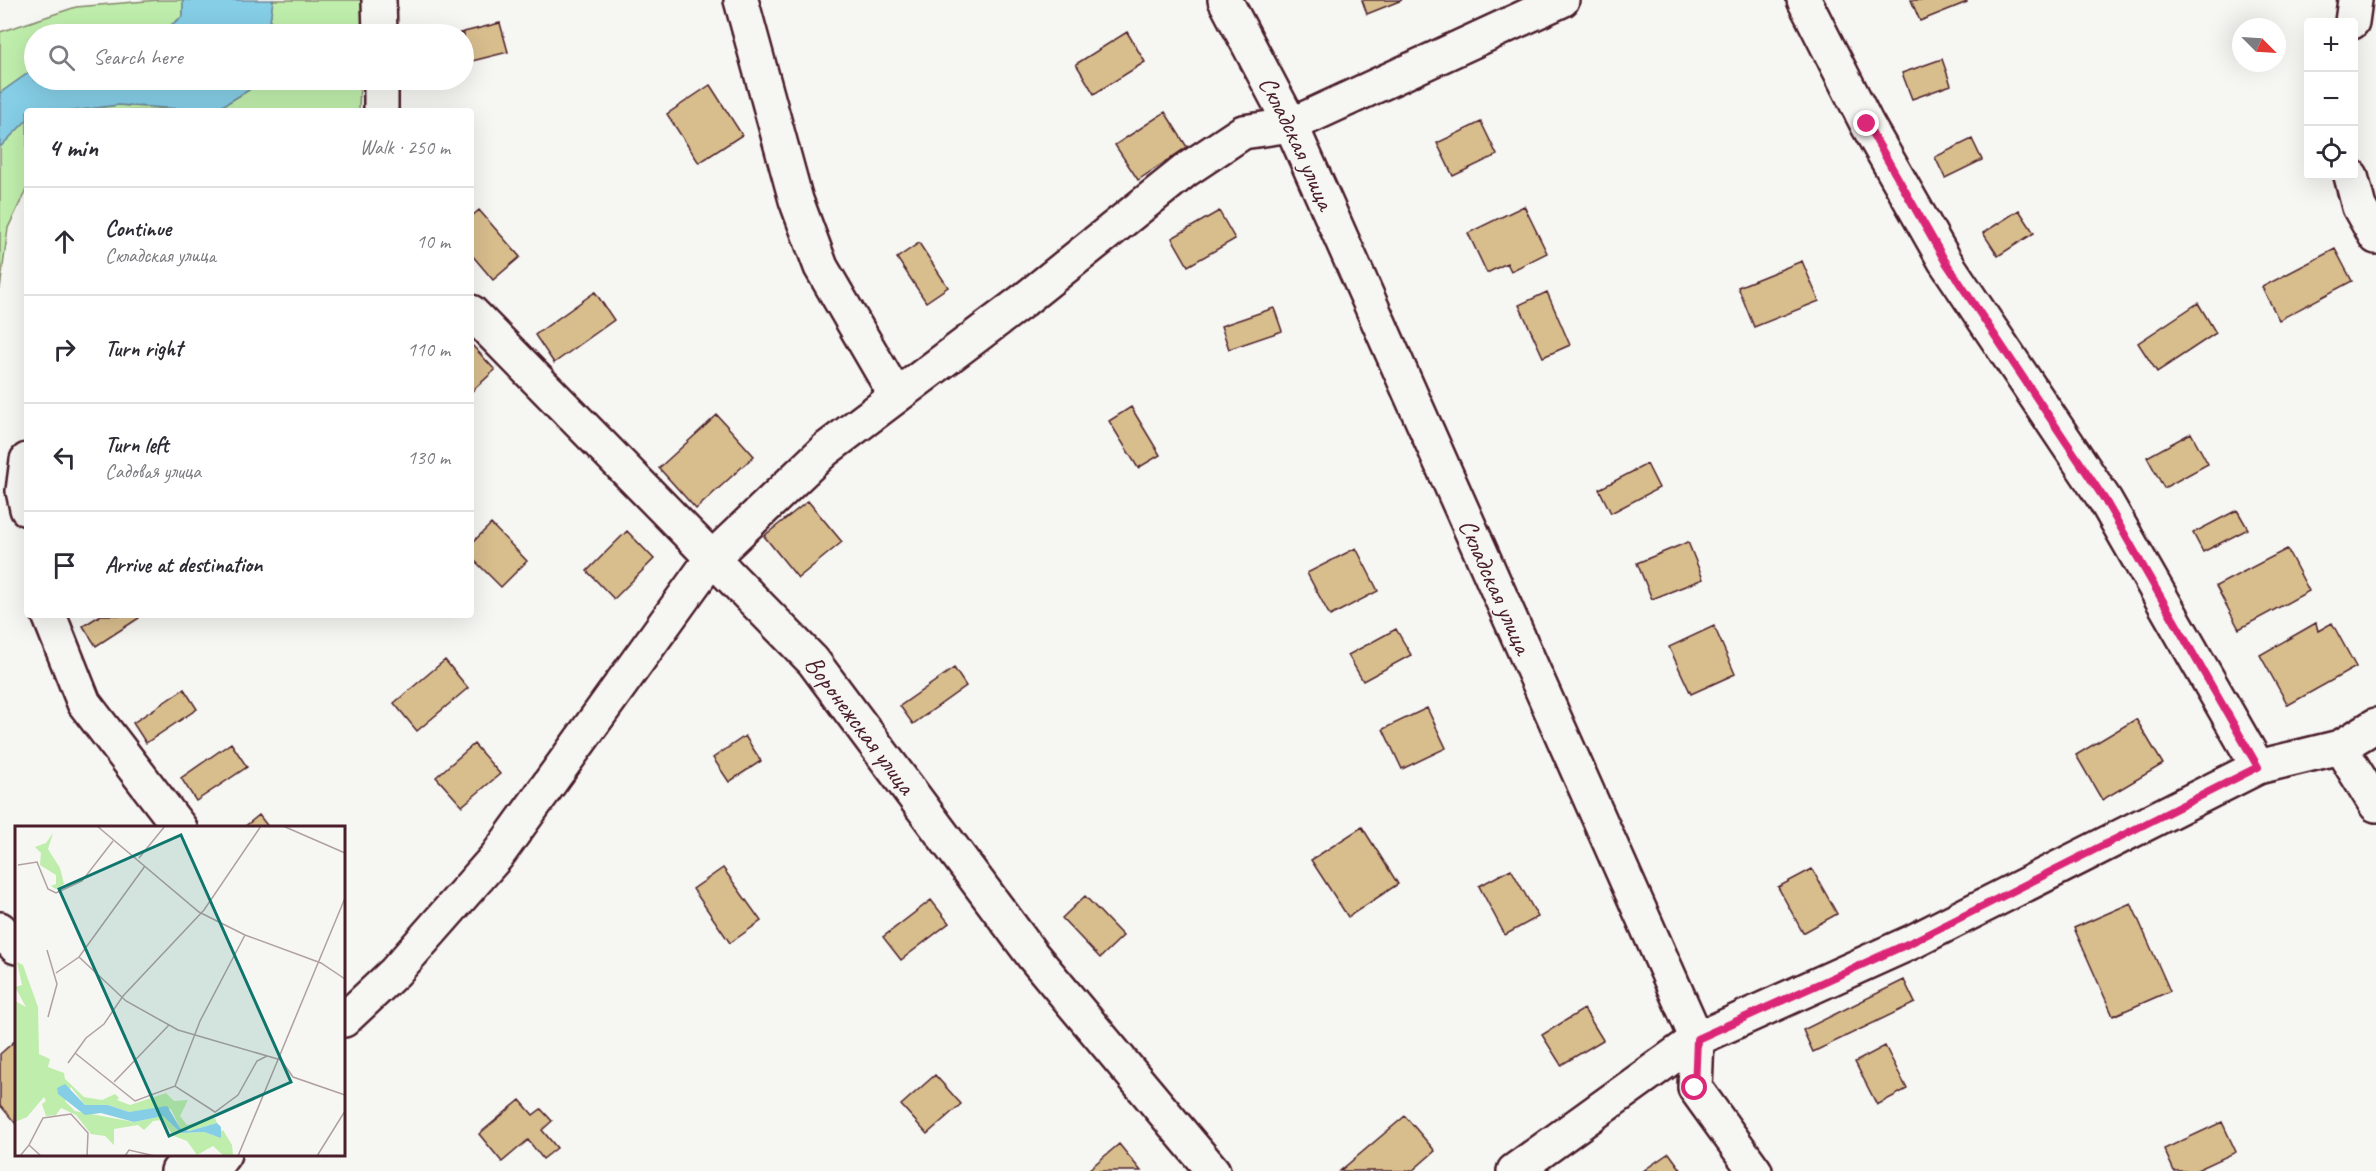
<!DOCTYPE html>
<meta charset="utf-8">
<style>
:root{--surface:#fff;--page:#f7f7f7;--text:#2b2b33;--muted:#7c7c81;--line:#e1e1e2}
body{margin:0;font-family:Caveat,sans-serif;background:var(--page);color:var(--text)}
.controls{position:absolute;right:18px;top:18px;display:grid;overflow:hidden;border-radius:6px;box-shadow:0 6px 24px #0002}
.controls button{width:54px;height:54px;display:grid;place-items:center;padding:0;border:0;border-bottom:2px solid var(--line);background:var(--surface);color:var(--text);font:30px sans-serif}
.compass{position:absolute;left:2232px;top:18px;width:54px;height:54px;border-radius:50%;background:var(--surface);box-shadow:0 6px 24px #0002;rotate:114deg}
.stop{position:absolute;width:18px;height:18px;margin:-14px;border:4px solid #db2777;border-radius:50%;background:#fff}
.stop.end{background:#db2777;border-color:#fff;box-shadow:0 2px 6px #0008}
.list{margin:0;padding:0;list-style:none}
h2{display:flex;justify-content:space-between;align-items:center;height:78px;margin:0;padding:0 24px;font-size:26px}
h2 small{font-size:20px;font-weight:400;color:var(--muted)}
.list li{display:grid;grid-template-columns:39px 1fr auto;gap:18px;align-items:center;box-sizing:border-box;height:108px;padding:0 24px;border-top:2px solid var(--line)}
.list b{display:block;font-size:22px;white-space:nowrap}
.list p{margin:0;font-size:20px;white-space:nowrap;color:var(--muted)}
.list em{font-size:20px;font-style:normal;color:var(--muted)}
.icon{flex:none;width:33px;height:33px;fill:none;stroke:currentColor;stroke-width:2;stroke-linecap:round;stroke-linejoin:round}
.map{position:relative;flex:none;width:2376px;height:1171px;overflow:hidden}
.search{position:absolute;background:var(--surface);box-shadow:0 6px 24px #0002;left:24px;top:24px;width:450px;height:66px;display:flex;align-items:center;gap:15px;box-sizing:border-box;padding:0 21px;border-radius:33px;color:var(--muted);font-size:22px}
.panel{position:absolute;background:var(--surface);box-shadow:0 6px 24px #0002;left:24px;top:108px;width:450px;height:510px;border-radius:6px}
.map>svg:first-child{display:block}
.green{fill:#bfeeac;stroke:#84866c;stroke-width:1.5}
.water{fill:#85cee6;stroke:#6d889b;stroke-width:1.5}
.building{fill:#d8bd8d;stroke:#4a1f2b;stroke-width:1.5}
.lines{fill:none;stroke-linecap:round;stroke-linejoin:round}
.minor-casing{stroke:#4a1f2b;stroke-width:38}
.minor{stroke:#f6f6f2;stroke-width:33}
.route{stroke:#db2777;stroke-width:8}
.labels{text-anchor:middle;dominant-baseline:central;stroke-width:5;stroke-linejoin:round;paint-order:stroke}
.street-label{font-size:26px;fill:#4a1f2b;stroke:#f6f6f2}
.inset-road{fill:none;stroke:#b1a0a2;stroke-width:1.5}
.view{fill:#0f766e;fill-opacity:0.15;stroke:#0f766e;stroke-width:3}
.inset-edge{fill:none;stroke:#4a1f2b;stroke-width:3}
</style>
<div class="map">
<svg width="2376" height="1171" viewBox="0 0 2376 1171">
<rect width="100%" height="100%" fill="#f6f6f2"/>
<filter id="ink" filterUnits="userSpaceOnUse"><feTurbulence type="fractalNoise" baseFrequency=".0167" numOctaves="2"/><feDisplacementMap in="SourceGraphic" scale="12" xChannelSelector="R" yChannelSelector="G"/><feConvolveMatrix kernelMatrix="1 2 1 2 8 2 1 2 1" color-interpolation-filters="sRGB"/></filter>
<g filter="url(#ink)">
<path class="green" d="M158,0H183V16L159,34H34V69L0,93V32L76,7Z
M273,0H366L364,34H268Z
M254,80H360L359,111H214L249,90Z
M118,105L196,111H73Z
M27,120V188L8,228L0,289V147Z"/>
<path class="water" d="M183,0H273L268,34H159L183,16Z
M34,69V80H254L249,90L214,111L118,105L73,111H27V120L0,147V93Z"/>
<path class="building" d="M1362,0H1402L1367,14Z
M1911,0H1966L1967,2L1920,21Z
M500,23L508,52L464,63V34H456Z
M1127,32L1145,62L1094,94L1076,64Z
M1942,59L1951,85L1912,99L1902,73Z
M710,85L742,135L699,163L667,114Z
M1165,112L1187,147L1138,180L1115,145Z
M1481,122L1497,155L1453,176L1437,143Z
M1972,139L1982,160L1945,178L1935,157Z
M1524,206L1547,253L1511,271L1507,263L1487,273L1468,233Z
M479,210L520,257L493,280L471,254V217Z
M2019,210L2034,233L1998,256L1983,233Z
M1219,211L1235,239L1188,266L1172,238Z
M919,243L948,287L926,302L897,258Z
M2335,249L2352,281L2279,320L2262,287Z
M1802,261L1819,301L1754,327L1738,287Z
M595,292L614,320L554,363L535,335Z
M1547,292L1570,345L1543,357L1519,305Z
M2198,303L2216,333L2157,372L2138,343Z
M1274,308L1282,331L1229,349L1221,326Z
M471,344L495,370L471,392Z
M1131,407L1160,455L1138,468L1109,421Z
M717,415L754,456L696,509L659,468Z
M2191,433L2208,464L2164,488L2147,457Z
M1647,464L1659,488L1611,513L1599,489Z
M808,501L842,542L798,578L764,536Z
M2237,510L2248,529L2203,552L2193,533Z
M491,524L527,561L501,587L471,557V544Z
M627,531L654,559L614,599L587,571Z
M1688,542L1703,579L1652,599L1637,563Z
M1356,548L1378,591L1330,616L1307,573Z
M2287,549L2309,591L2239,629L2216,586Z
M101,615H137L139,618L96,646L83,626Z
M2316,623L2318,631L2332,623L2356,667L2288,705L2260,655Z
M1714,626L1735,674L1691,694L1669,647Z
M1396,629L1411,655L1363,681L1348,655Z
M445,660L468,688L417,731L394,703Z
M954,668L966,686L913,724L900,706Z
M184,689L197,709L146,743L133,723Z
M1427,708L1446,748L1402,769L1383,729Z
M2136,719L2163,764L2102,800L2076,755Z
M745,736L761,761L729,782L713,758Z
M231,743L247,767L196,801L181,778Z
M474,744L500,774L462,806L436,777Z
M259,815L269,828H243Z
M1362,827L1398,884L1348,917L1311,860Z
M723,868L761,921L730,943L693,889Z
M1511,869L1538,917L1505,935L1479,886Z
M1812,869L1837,914L1803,933L1778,887Z
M1085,896L1123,936L1100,958L1062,918Z
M931,900L949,923L901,960L883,937Z
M2131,903L2170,991L2113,1016L2074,928Z
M1904,980L1915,1003L1813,1052L1803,1030Z
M1584,1009L1603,1040L1561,1065L1542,1035Z
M16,1040V1124L0,1105V1054Z
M1885,1046L1907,1089L1877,1105L1855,1062Z
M935,1075L961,1104L927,1134L901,1105Z
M520,1100L533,1115L541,1109L552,1121L542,1130L557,1148L543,1159L528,1140L502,1162L479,1134Z
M1405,1116L1435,1151L1412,1171H1340Z
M2222,1122L2236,1152L2195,1171H2174L2164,1149Z
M1119,1144L1141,1171H1087Z
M1669,1153L1682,1171H1643Z"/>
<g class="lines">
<g class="minor-casing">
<g id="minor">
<path d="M379,0L380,34"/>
<path d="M741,0L796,200L821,267L896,396"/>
<path id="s1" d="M1225,0L1291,125L1697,1039L1695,1088L1755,1171"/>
<path d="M1804,0L1867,124L1945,261L2105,500L2258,767"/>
<path d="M2352,22L2355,0"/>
<path d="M381,80V111"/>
<path d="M2351,176L2359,207L2376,237"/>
<path id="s2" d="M471,312L813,661L1033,956L1213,1171"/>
<path d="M27,460L23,491L27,509"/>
<path d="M49,615L84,703L180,828"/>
<path d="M2340,747L2376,805"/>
<path d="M0,929L16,947"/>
<path d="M344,1020L395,972L497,856L712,558L825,450L1024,300L1186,170L1243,132L1291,125L1562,0"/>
<path d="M178,1171L215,1166L224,1154"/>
<path d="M1514,1171L1697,1039L1914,941L2258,767L2340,747L2376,725"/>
</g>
</g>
<use href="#minor" class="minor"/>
</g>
</g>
<g class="lines" filter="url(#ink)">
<path class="route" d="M1695,1088L1697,1039L1914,941L2258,767L2105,500L1945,261L1867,124"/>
</g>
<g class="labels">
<g class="street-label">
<text stroke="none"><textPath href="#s1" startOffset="160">Складская улица</textPath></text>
<text stroke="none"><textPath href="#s1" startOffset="646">Складская улица</textPath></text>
<text stroke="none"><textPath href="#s2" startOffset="568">Воронежская улица</textPath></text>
</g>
</g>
<g transform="translate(15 826)">
<rect width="330" height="330" fill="#f6f6f2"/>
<path d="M38,7L33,23L45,42L49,58L41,63L36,60L41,58V49L25,39L26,27L20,21L31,17ZM2,136L8,139L23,181L24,228L35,233L33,241L49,247L50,253L69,271L87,274L100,268L104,272L102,274L115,279L151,267L159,275L173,274L165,290L172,299L200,292L202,297L174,305L165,302L156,283L114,286L93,279H70L56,261L50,275L60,285L119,296L148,290L166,307L189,306L200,310L208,304L217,319L218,330H209L198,320L182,329L172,315L159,310L147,294L138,295L129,304L123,299L99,303V319L90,310L76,308L61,289L46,282L41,289L31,290L27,278L31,275L29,271L12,291L0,296V175L11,181L0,161L7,159Z" fill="#bfeeac"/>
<path d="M50,258L70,279H93L114,286L152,280L165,302L174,305L202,297L206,301V312L189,306L166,307L148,290L119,296L86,287L70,289L43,268L42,262Z" fill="#85cee6"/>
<path class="inset-road" d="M82,0L184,86L230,109L306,137L330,153M268,0L330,27M124,32L150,0M3,39L22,36L33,63L41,67L67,55L98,15M32,124L42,158L33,191M64,131L111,175L163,204L266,234L278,251L330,269M41,147L64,131L130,40M60,227L120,275L160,260L200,286L223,269L242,235L252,230M53,237L71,212L89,198L108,170L189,84L246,0M99,256L154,199M160,260L185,195L230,109M14,319L28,292L56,288L73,307L72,330M5,330L14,319L26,330M110,330L114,324L140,330M223,330L330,72M302,330L330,285"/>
<path class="view" d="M166,9L276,256L154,310L44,63Z"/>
<rect width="330" height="330" class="inset-edge"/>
</g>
</svg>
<div class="controls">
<button>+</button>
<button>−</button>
<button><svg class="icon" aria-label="locate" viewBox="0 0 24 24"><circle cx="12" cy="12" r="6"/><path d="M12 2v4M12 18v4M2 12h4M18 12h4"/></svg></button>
</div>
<svg class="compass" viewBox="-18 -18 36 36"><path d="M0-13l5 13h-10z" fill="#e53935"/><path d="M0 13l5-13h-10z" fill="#7c7c81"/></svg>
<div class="stop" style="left:1695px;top:1088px"></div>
<div class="stop end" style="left:1867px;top:124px"></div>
<div class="search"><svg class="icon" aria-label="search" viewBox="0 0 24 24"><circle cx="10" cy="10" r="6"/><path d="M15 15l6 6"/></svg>Search here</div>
<section class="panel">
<h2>4 min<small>Walk · 250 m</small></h2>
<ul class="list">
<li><svg class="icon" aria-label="ahead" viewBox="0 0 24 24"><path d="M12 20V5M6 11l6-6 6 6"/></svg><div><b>Continue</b><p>Складская улица</p></div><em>10 m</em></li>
<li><svg class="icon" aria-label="right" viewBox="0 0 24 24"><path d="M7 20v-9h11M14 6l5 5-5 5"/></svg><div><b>Turn right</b></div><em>110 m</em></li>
<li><svg class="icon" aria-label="left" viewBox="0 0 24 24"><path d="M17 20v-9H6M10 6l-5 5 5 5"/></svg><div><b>Turn left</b><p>Садовая улица</p></div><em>130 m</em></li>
<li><svg class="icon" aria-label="arrive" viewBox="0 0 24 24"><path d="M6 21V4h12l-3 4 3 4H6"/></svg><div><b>Arrive at destination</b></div></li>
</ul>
</section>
</div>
